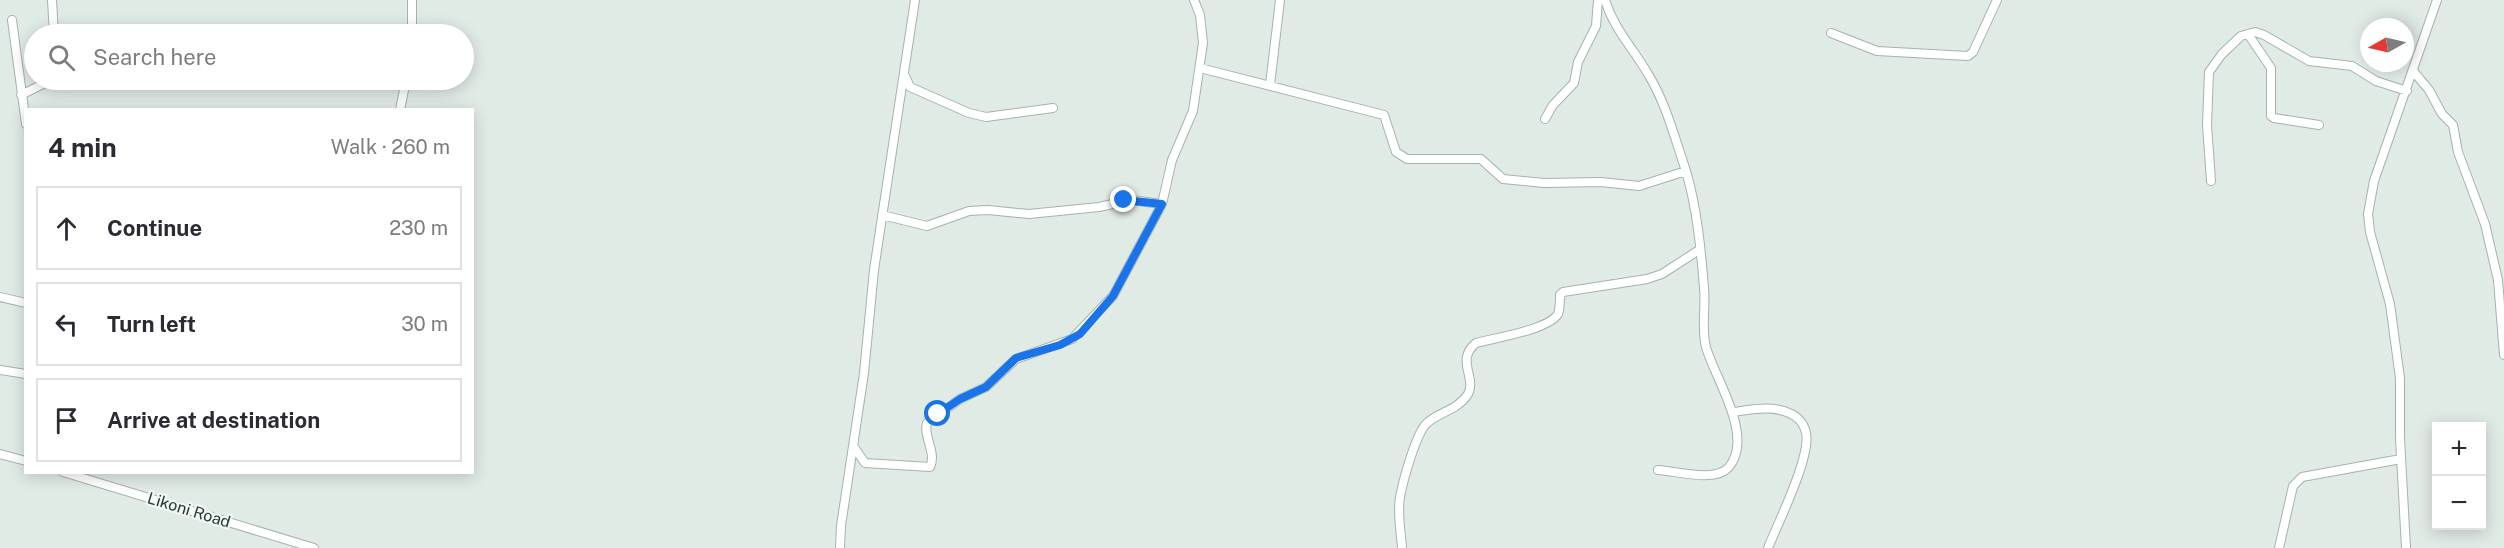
<!DOCTYPE html>
<meta charset="utf-8">
<style>
:root{--surface:#fff;--page:#f7f7f7;--text:#2b2b33;--muted:#7c7c81;--line:#e1e1e2}
body{margin:0;font-family:"Public Sans",sans-serif;background:var(--page);color:var(--text)}
.controls{position:absolute;right:18px;bottom:18px;display:grid;overflow:hidden;border-radius:0px;box-shadow:0 3px 15px #0003}
.controls button{width:54px;height:54px;display:grid;place-items:center;padding:0;border:0;border-bottom:2px solid var(--line);background:var(--surface);color:var(--text);font:30px sans-serif}
.compass{position:absolute;left:2360px;top:18px;width:54px;height:54px;border-radius:50%;background:var(--surface);box-shadow:0 3px 15px #0003;rotate:262deg}
.stop{position:absolute;width:18px;height:18px;margin:-14px;border:4px solid #1a73e8;border-radius:50%;background:#fff}
.stop.end{background:#1a73e8;border-color:#fff;box-shadow:0 2px 6px #0008}
.list{margin:0;padding:0;list-style:none}
h2{display:flex;justify-content:space-between;align-items:center;height:78px;margin:0;padding:0 24px;font-size:26px}
h2 small{font-size:20px;font-weight:400;color:var(--muted)}
.list li{display:grid;grid-template-columns:39px 1fr auto;gap:18px;align-items:center;box-sizing:border-box;height:84px;margin:0 12px 12px;padding:0 12px;border:2px solid var(--line);border-radius:0px}
.list b{display:block;font-size:22px;white-space:nowrap}
.list em{font-size:20px;font-style:normal;color:var(--muted)}
.icon{flex:none;width:33px;height:33px;fill:none;stroke:currentColor;stroke-width:2;stroke-linecap:round;stroke-linejoin:round}
.map{position:relative;flex:none;width:2504px;height:548px;overflow:hidden}
.search{position:absolute;background:var(--surface);box-shadow:0 3px 15px #0003;left:24px;top:24px;width:450px;height:66px;display:flex;align-items:center;gap:15px;box-sizing:border-box;padding:0 21px;border-radius:33px;color:var(--muted);font-size:22px}
.panel{position:absolute;background:var(--surface);box-shadow:0 3px 15px #0003;left:24px;top:108px;width:450px;height:366px;border-radius:0px}
.map>svg:first-child{display:block}
.lines{fill:none;stroke-linecap:round;stroke-linejoin:round}
.street-casing{stroke:#a4b3ad;stroke-width:10}
.street{stroke:#fff;stroke-width:8}
.route{stroke:#1a73e8;stroke-width:8}
.labels{text-anchor:middle;dominant-baseline:central;stroke-width:4.5;stroke-linejoin:round;paint-order:stroke}
.street-label{font-size:16px;fill:#223b34;stroke:#f1f7f4}
</style>
<div class="map">
<svg width="2504" height="548" viewBox="0 0 2504 548">
<rect width="100%" height="100%" fill="#e1ebe6"/>
<g class="lines">
<g class="street-casing">
<path id="street" d="M52,0L54,34
M1605,0C1614,29 1633,48 1648,74C1666,103 1675,139 1686,171C1697,208 1701,250 1704,288C1706,307 1701,329 1706,347C1714,377 1755,436 1729,467C1715,483 1677,471 1658,470
M12,20L26,124
M1831,33L1877,51L1968,56L1973,52L1997,0
M412,34V0
M2248,34L2271,68V116L2274,118L2319,125
M1200,68L1384,115L1396,152L1407,159H1481L1503,179L1544,183L1601,182L1639,186L1686,171
M2414,72L2429,90L2442,114L2453,125L2458,152L2485,224L2498,280L2504,355
M905,76L910,87L969,113L986,117L1053,108
M1270,85L1280,0
M21,95L51,80
M400,110L406,80
M1545,119L1553,105L1574,83L1578,62L1596,26L1598,0
M2211,181L2207,125L2209,72L2222,54L2241,36L2255,32L2264,35L2309,61L2352,66L2376,81L2407,91
M882,215L927,226L969,211L988,210L1029,214L1099,207L1131,200L1162,204
M0,297L26,303
M0,370L26,374
M1733,412C1750,410 1772,405 1789,413C1797,416 1804,423 1806,433C1811,457 1778,523 1768,548
M854,447L865,463L930,467C937,453 923,437 927,423L960,399L986,387L1016,359L1072,339L1113,296L1162,204L1172,160L1193,111L1203,43L1200,15L1194,0
M0,454L26,461
M63,472L314,548
M840,548L841,526L864,373L874,270L915,0
M1402,548C1401,532 1397,513 1400,497C1403,481 1416,433 1427,423C1439,412 1458,410 1468,394C1477,378 1455,360 1476,343C1494,338 1548,330 1558,314C1560,309 1560,300 1560,295L1563,292L1647,279L1662,274L1699,250
M2279,548L2293,486L2302,477L2401,459
M2406,548L2400,438V378L2390,304L2370,232L2368,214L2374,181L2437,0"/>
</g>
<use href="#street" class="street"/>
</g>
<g class="lines">
<path class="route" d="M938,414L960,399L986,387L1016,358L1060,345L1080,334L1113,296L1162,204L1124,200"/>
</g>
<g class="labels">
<g class="street-label">
<text transform="translate(189 510) rotate(17)">Likoni Road</text>
</g>
</g>
</svg>
<div class="controls">
<button>+</button>
<button>−</button>
</div>
<svg class="compass" viewBox="-18 -18 36 36"><path d="M0-13l5 13h-10z" fill="#e53935"/><path d="M0 13l5-13h-10z" fill="#7c7c81"/></svg>
<div class="stop" style="left:938px;top:414px"></div>
<div class="stop end" style="left:1124px;top:200px"></div>
<div class="search"><svg class="icon" aria-label="search" viewBox="0 0 24 24"><circle cx="10" cy="10" r="6"/><path d="M15 15l6 6"/></svg>Search here</div>
<section class="panel">
<h2>4 min<small>Walk · 260 m</small></h2>
<ul class="list">
<li><svg class="icon" aria-label="ahead" viewBox="0 0 24 24"><path d="M12 20V5M6 11l6-6 6 6"/></svg><div><b>Continue</b></div><em>230 m</em></li>
<li><svg class="icon" aria-label="left" viewBox="0 0 24 24"><path d="M17 20v-9H6M10 6l-5 5 5 5"/></svg><div><b>Turn left</b></div><em>30 m</em></li>
<li><svg class="icon" aria-label="arrive" viewBox="0 0 24 24"><path d="M6 21V4h12l-3 4 3 4H6"/></svg><div><b>Arrive at destination</b></div></li>
</ul>
</section>
</div>
